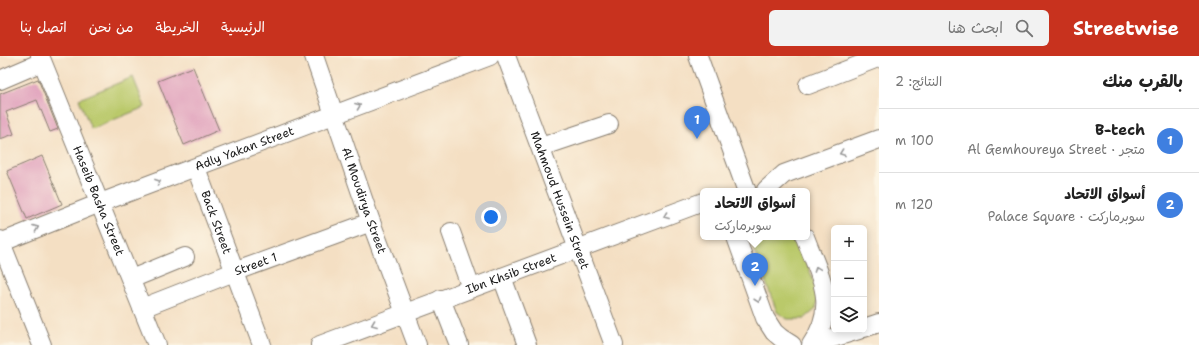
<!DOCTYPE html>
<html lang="ar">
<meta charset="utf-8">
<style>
:root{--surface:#fff;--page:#f2f2f2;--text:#222;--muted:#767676;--line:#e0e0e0;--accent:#c8321e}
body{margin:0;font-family:"Shantell Sans","Playpen Sans Arabic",sans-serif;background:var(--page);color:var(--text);direction:rtl}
.controls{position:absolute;right:12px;bottom:12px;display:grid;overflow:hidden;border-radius:6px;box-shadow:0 2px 10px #0003}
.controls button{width:36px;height:36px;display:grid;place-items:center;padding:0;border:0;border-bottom:1px solid var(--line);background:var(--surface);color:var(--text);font:20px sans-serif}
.you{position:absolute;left:491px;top:161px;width:14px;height:14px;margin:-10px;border:3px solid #fff;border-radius:50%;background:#1a73e8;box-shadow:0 0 0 6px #1a73e833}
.badge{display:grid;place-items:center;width:26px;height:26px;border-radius:50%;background:var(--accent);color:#fff;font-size:13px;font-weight:700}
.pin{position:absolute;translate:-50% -33px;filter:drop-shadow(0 1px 2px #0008)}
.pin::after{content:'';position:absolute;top:21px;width:14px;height:12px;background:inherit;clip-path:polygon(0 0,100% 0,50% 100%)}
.popup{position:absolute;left:700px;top:132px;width:110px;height:52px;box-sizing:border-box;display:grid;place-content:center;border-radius:6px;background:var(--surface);filter:drop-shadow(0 1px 3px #0005);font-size:13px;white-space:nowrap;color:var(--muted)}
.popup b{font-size:15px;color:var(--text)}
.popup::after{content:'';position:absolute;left:50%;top:100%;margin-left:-8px;border:8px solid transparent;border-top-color:var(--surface)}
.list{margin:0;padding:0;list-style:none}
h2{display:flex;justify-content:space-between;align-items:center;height:52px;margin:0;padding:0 16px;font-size:17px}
h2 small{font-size:13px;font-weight:400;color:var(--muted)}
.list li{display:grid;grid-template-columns:26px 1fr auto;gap:12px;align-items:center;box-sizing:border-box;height:64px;padding:0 16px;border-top:1px solid var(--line)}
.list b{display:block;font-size:15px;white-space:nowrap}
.list p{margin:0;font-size:13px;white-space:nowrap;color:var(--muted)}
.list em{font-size:13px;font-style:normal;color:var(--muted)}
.icon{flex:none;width:22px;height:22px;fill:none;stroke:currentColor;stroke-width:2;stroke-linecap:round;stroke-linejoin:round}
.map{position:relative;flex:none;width:879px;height:289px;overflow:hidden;direction:ltr}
header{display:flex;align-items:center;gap:24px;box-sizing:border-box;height:56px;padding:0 20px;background:var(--accent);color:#fff}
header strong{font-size:19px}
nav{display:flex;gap:22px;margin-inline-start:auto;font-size:14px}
.search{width:280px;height:36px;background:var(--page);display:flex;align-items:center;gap:10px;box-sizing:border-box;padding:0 14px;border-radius:6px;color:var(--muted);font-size:15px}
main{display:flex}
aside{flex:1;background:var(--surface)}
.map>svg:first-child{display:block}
.green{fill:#bac96b;stroke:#6b7244}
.building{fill:#df9cba}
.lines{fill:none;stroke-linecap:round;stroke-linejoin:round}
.minor-casing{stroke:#887e70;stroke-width:20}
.minor{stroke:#fff;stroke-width:18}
.oneway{stroke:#999}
.labels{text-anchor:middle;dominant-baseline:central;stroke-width:4;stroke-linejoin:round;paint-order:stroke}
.street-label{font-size:12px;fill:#1c1c1c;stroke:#fcf5e5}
</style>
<header>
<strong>Streetwise</strong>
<div class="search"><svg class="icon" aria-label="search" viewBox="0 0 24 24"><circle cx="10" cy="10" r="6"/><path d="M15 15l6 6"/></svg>ابحث هنا</div>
<nav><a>الرئيسية</a><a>الخريطة</a><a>من نحن</a><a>اتصل بنا</a></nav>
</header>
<main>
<aside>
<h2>بالقرب منك<small>النتائج: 2</small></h2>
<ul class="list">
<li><span class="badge" style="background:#3f7fe0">1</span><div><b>B-tech</b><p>متجر · Al Gemhoureya Street</p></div><em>100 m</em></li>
<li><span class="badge" style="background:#3f7fe0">2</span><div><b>أسواق الاتحاد</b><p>سوبرماركت · Palace Square</p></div><em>120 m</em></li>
</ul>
</aside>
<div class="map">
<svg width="879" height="289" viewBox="0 0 879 289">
<rect width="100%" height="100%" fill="#fcf5e5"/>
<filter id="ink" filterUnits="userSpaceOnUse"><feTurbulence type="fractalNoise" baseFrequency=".025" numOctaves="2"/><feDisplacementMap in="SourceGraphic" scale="8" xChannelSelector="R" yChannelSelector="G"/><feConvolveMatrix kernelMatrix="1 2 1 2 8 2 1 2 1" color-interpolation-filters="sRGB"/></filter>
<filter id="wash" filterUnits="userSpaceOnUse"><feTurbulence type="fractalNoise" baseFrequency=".012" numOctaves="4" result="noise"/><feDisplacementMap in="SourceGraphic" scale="16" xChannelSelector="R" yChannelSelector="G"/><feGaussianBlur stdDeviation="0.9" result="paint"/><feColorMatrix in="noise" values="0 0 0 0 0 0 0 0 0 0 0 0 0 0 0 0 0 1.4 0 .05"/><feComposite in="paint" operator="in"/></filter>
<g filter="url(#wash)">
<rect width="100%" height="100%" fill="#f4dfc3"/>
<path class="green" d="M133,21L145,51L91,73L79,43Z
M749,181H798L818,238L816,253L804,263H787L777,256Z"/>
<g id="blocks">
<path class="building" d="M193,11L219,74L184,89L158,25Z
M38,23L58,73L50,76L37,44L6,56L14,78L0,83V38Z
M42,100L62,148L27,163L7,115Z"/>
</g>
</g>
<g filter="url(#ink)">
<use href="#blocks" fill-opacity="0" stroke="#887e70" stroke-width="1"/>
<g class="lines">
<g class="minor-casing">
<g id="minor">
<path id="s1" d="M40,0L157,289"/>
<path id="s2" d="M314,0L371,166L417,289"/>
<path id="s3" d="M506,0L614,289"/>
<path d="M698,0L746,133"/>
<path d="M0,24L42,6"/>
<path d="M808,29L875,3"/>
<path d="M541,91L609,68"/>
<path id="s4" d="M196,112L262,289"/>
<path d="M766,134L784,118L879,83"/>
<path d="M451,176L471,232"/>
<path d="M736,181L765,262L774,276L781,282L792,289"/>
<path d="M805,181C820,221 839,249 811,289"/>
<path d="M0,184L42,289"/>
<path id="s5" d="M0,187L100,147L490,0"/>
<path d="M502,221L527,289"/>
<path d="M131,223L185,201"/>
<path d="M441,243L459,289"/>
<path id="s6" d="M142,252L234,216L371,166"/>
<path d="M864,272L879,267"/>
<path d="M815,283L833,282L859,274"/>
<path id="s7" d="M320,289L703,146"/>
</g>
</g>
<use href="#minor" class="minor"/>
</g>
<defs><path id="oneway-chevron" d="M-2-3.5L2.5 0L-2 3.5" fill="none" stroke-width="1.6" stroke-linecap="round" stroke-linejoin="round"/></defs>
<g class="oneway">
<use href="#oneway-chevron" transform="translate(358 50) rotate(-21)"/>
<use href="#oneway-chevron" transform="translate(842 97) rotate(160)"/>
<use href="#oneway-chevron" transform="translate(158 126) rotate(-20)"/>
<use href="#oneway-chevron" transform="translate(666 160) rotate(159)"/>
<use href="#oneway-chevron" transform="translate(36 172) rotate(-21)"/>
<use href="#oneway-chevron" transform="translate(817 213) rotate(-110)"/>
<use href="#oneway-chevron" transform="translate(758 244) rotate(71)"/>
<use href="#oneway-chevron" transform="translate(374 268) rotate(159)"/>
</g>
</g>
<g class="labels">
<g class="street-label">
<text stroke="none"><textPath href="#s5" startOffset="262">Adly Yakan Street</textPath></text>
<text stroke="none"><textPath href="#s1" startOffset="156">Haseib Basha Street</textPath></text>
<text stroke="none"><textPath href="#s3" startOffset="154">Mahmoud Hussein Street</textPath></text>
<text stroke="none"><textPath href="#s2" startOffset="153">Al Moudirya Street</textPath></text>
<text stroke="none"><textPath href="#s4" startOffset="58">Back Street</textPath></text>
<text stroke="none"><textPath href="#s6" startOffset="122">Street 1</textPath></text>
<text stroke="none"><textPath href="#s7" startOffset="204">Ibn Khsib Street</textPath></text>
</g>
</g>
</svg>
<div class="controls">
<button>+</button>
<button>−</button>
<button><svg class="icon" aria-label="layers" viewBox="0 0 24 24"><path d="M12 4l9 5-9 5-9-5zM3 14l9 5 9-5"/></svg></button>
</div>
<div class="you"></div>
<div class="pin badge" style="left:697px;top:83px;background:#3f7fe0">1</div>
<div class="pin badge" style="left:755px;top:230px;background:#3f7fe0">2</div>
<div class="popup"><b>أسواق الاتحاد</b>سوبرماركت</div>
</div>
</main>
